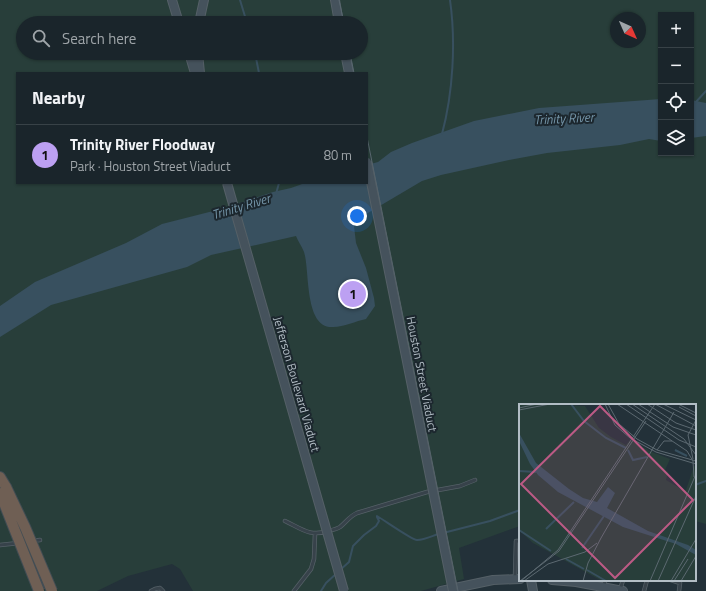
<!DOCTYPE html>
<meta charset="utf-8">
<style>
:root{--surface:#1a252b;--page:#232d33;--text:#f1f3f6;--muted:#9fa5a9;--line:#384247;--accent:#bca0f2}
body{margin:0;font-family:"Titillium Web",sans-serif;background:var(--page);color:var(--text)}
.controls{position:absolute;right:12px;top:12px;display:grid;overflow:hidden;border-radius:0px;box-shadow:0 1px 3px #0004}
.controls button{width:36px;height:36px;display:grid;place-items:center;padding:0;border:0;border-bottom:1px solid var(--line);background:var(--surface);color:var(--text);font:20px sans-serif}
.compass{position:absolute;left:610px;top:12px;width:36px;height:36px;border-radius:50%;background:var(--surface);box-shadow:0 1px 3px #0004;rotate:135deg}
.you{position:absolute;left:357px;top:216px;width:14px;height:14px;margin:-10px;border:3px solid #fff;border-radius:50%;background:#1a73e8;box-shadow:0 0 0 6px #1a73e833}
.badge{display:grid;place-items:center;width:26px;height:26px;border-radius:50%;background:var(--accent);color:#111;font-size:13px;font-weight:700}
.pin{position:absolute;translate:-50% -50%;border:2px solid #fff;box-shadow:0 1px 4px #0006}
.list{margin:0;padding:0;list-style:none}
h2{display:flex;justify-content:space-between;align-items:center;height:52px;margin:0;padding:0 16px;font-size:17px}
h2 small{font-size:13px;font-weight:400;color:var(--muted)}
.list li{display:grid;grid-template-columns:26px 1fr auto;gap:12px;align-items:center;box-sizing:border-box;height:60px;padding:0 16px;border-top:1px solid var(--line)}
.list b{display:block;font-size:15px;white-space:nowrap}
.list p{margin:0;font-size:13px;white-space:nowrap;color:var(--muted)}
.list em{font-size:13px;font-style:normal;color:var(--muted)}
.icon{flex:none;width:22px;height:22px;fill:none;stroke:currentColor;stroke-width:2;stroke-linecap:round;stroke-linejoin:round}
.map{position:relative;flex:none;width:706px;height:591px;overflow:hidden}
.search{position:absolute;background:var(--surface);box-shadow:0 1px 3px #0004;left:16px;top:16px;width:352px;height:44px;display:flex;align-items:center;gap:10px;box-sizing:border-box;padding:0 14px;border-radius:22px;color:var(--muted);font-size:15px}
.panel{position:absolute;background:var(--surface);box-shadow:0 1px 3px #0004;left:16px;top:72px;width:352px;height:112px;border-radius:0px}
.map>svg:first-child{display:block}
.green{fill:#283e3a;fill-rule:evenodd}
.water{fill:#38505f}
.lines{fill:none;stroke-linecap:round;stroke-linejoin:round}
.stream{stroke:#38505f;stroke-width:2}
.service-casing{stroke:#556067;stroke-width:4.5}
.secondary-casing{stroke:#556067;stroke-width:10}
.motorway-casing{stroke:#424d54;stroke-width:12}
.service{stroke:#37424a;stroke-width:3}
.secondary{stroke:#45525c;stroke-width:8}
.motorway{stroke:#6f5f54;stroke-width:10}
.tram{stroke:#596770;stroke-width:1}
.secondary-bridge-casing{stroke:#556067;stroke-width:10;stroke-linecap:butt}
.motorway-bridge-casing{stroke:#424d54;stroke-width:12;stroke-linecap:butt}
.secondary-bridge{stroke:#45525c;stroke-width:8}
.motorway-bridge{stroke:#6f5f54;stroke-width:10}
.labels{text-anchor:middle;dominant-baseline:central;stroke-width:4;stroke-linejoin:round;paint-order:stroke}
.street-label{font-size:12px;fill:#b2bdc5;stroke:#1c272e}
.water-label{font-size:13px;font-style:italic;fill:#7494a7;stroke:#1c272e}
.inset-river{fill:none;stroke:#38505f;stroke-width:2}
.inset-road{fill:none;stroke:#5c6971;stroke-width:1}
.view{fill:#bc5a85;fill-opacity:0.15;stroke:#bc5a85;stroke-width:2}
.inset-edge{fill:none;stroke:#b2bdc5;stroke-width:2}
</style>
<div class="map">
<svg width="706" height="591" viewBox="0 0 706 591">
<rect width="100%" height="100%" fill="#233139"/>
<path class="green" d="M0,0H706V524L695,521V405H520V526L459,548L464,579L421,591H193L180,569L172,564L128,576L97,591H0ZM661,15H691V153H661ZM616,18H640V42H616ZM23,23H361V53H23ZM17,73H367V183H17Z"/>
<path class="water" d="M661,99V141L649,139L620,145L547,153L509,160L441,175L422,181L356,220L354,226L356,243L366,268L374,298L375,306L366,319C356,321 344,327 333,327C304,329 310,270 304,252C302,247 298,241 296,236L211,255L187,267L51,305L0,337V306L35,282L126,243L162,224L225,208L273,192L291,188L305,183H367V165L378,162L391,152L412,143L474,121L539,108Z
M691,100L706,103V136L691,138Z"/>
<g class="lines">
<path class="stream" d="M240,0L247,23
M255,53L259,73
M695,103L706,91
M442,134C453,93 456,42 450,0
M276,194L279,183
M695,485L706,481
M377,516C384,520 412,540 417,540C424,540 432,536 438,534
M443,533L490,521L520,510
M340,570L349,562L353,546L364,535L376,526L379,521L377,517
M321,591L326,583L337,573"/>
<g class="service-casing">
<path id="service" d="M285,521C302,529 310,537 328,531C332,530 337,529 340,527C346,522 350,516 357,513L427,492L460,486L475,480
M32,541L40,540
M0,545L19,543
M515,577L516,541H520
M671,580L680,583L679,591
M604,587L605,580
M620,590L623,580
M151,591L155,589L160,588L163,591
M294,591L311,569L314,559L315,534
M644,591L647,580"/>
</g>
<g class="secondary-casing">
<path id="secondary" d="M172,0L179,23
M335,0L339,23
M199,23L204,0
M189,53L195,73
M198,53L200,73
M345,53L349,73
M531,580L533,591
M552,580L576,582L623,591
M441,591L493,580L520,579"/>
</g>
<g class="motorway-casing">
<path id="motorway" d="M0,477L6,487"/>
</g>
<use href="#service" class="service"/>
<use href="#secondary" class="secondary"/>
<use href="#motorway" class="motorway"/>
<path class="tram" d="M339,0L344,23
M350,53L354,73
M367,137L458,591"/>
<g class="secondary-bridge-casing">
<path id="secondary-bridge" d="M367,162L453,591
M227,183L344,591"/>
</g>
<g class="motorway-bridge-casing">
<path id="motorway-bridge" d="M6,487L25,527L52,591
M0,493L39,591"/>
</g>
<use href="#secondary-bridge" class="secondary-bridge"/>
<use href="#motorway-bridge" class="motorway-bridge"/>
</g>
<g class="labels">
<g class="street-label">
<text transform="translate(422 374) rotate(79)">Houston Street Viaduct</text>
<text transform="translate(297 384) rotate(74)">Jefferson Boulevard Viaduct</text>
</g>
<g class="water-label">
<text transform="translate(564 118) rotate(-3)">Trinity River</text>
<text transform="translate(241 206) rotate(-17)">Trinity River</text>
</g>
</g>
<g transform="translate(519 404)">
<rect width="177" height="177" fill="#233139"/>
<path d="M0,0L66,2L80,24L92,33L107,41L111,36L133,48L151,55L146,66L149,68L147,76L164,86H167L175,62L177,63V177H83L14,139L0,126Z" fill="#283e3a"/>
<path d="M0,29L17,59L50,85L64,94L78,98L89,83L96,89L88,104L129,127L169,141L177,146V151L157,140L104,123L39,88L19,71L11,60L0,37Z" fill="#38505f"/>
<path class="inset-river" d="M52,0L65,17L87,34L107,44M109,46L114,56L128,53M156,46L168,52M0,67L17,68M27,125L55,98M0,126L32,147M63,144L85,112M47,155L65,165M68,166L87,177"/>
<path class="inset-road" d="M86,0L96,21L111,34L137,48L177,60M89,0L100,20L118,35L138,46L177,57M98,0L168,47L174,57L175,73M107,0L160,36L177,43M113,0L165,35L177,51M119,0L154,23L177,31M128,0L157,19L177,26M136,0L177,22M144,0L177,16M159,0L177,9M160,3L177,12M0,4L18,0M0,6L31,0M138,46L145,37H153M174,55L169,31L177,16M1,177L40,147L127,17M2,177L39,146L136,0M5,177L29,160L66,148L78,139M64,177L69,159L82,134L155,8M131,177L177,70M139,177L177,92M152,177L177,135M155,177L169,155M162,177L177,152"/>
<path class="view" d="M81,2L174,96L96,174L2,80Z"/>
<rect width="177" height="177" class="inset-edge"/>
</g>
</svg>
<div class="controls">
<button>+</button>
<button>−</button>
<button><svg class="icon" aria-label="locate" viewBox="0 0 24 24"><circle cx="12" cy="12" r="6"/><path d="M12 2v4M12 18v4M2 12h4M18 12h4"/></svg></button>
<button><svg class="icon" aria-label="layers" viewBox="0 0 24 24"><path d="M12 4l9 5-9 5-9-5zM3 14l9 5 9-5"/></svg></button>
</div>
<svg class="compass" viewBox="-18 -18 36 36"><path d="M0-13l5 13h-10z" fill="#e53935"/><path d="M0 13l5-13h-10z" fill="#9fa5a9"/></svg>
<div class="you"></div>
<div class="pin badge" style="left:353px;top:294px">1</div>
<div class="search"><svg class="icon" aria-label="search" viewBox="0 0 24 24"><circle cx="10" cy="10" r="6"/><path d="M15 15l6 6"/></svg>Search here</div>
<section class="panel">
<h2>Nearby<small></small></h2>
<ul class="list">
<li><span class="badge">1</span><div><b>Trinity River Floodway</b><p>Park · Houston Street Viaduct</p></div><em>80 m</em></li>
</ul>
</section>
</div>
